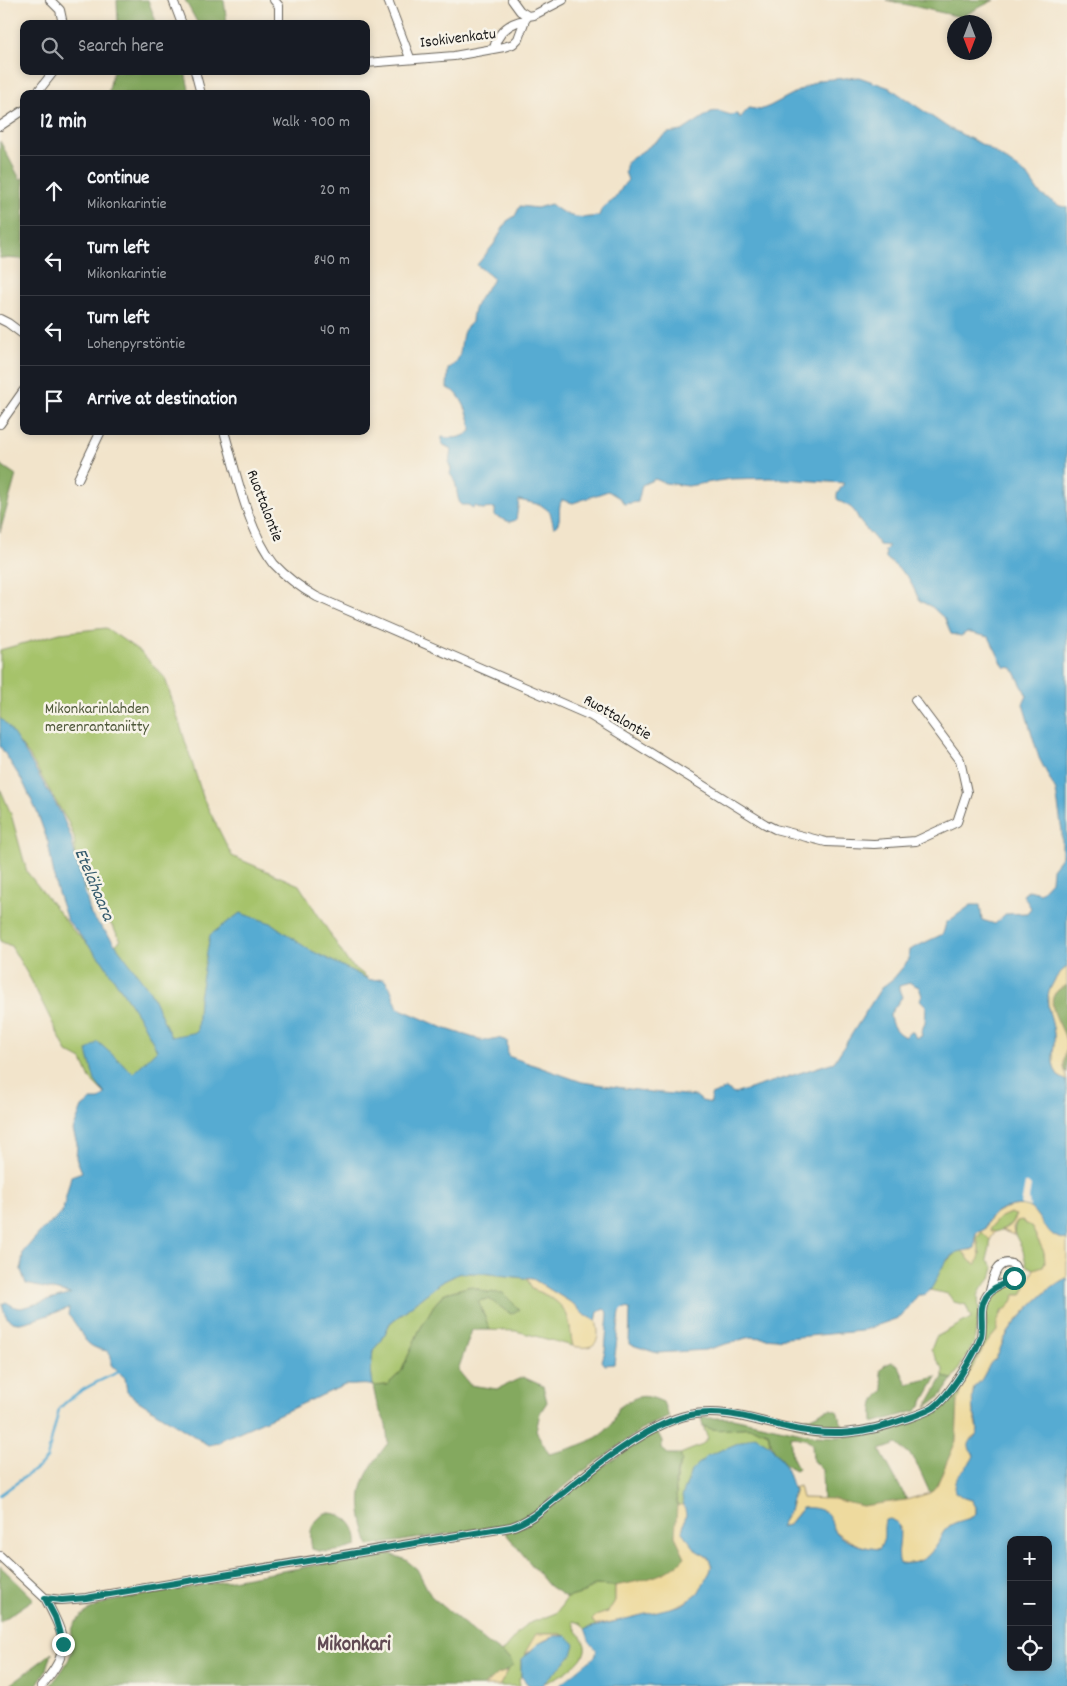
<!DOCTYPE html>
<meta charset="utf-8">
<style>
:root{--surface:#171b24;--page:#20242c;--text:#f1f3f6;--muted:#9ea1a6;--line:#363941}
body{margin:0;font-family:Dekko,sans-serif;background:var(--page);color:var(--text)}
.controls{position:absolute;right:15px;bottom:15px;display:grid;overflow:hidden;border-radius:10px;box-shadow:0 2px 8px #0003}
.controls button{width:45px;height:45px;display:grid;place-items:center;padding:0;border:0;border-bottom:1px solid var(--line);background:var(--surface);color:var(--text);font:25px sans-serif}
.compass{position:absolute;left:947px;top:15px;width:45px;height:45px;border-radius:50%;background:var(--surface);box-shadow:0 2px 8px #0003;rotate:180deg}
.stop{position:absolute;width:15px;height:15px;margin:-11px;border:4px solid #0f766e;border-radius:50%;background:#fff}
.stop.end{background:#0f766e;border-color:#fff;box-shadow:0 1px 5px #0008}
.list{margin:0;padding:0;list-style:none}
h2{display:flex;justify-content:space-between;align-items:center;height:65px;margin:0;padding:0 20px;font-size:21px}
h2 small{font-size:16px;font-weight:400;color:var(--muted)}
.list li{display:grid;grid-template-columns:32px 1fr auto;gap:15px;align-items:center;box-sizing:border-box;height:70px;padding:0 20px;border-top:1px solid var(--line)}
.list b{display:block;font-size:19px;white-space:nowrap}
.list p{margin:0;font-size:16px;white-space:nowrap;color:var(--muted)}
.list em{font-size:16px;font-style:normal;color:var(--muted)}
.icon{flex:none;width:28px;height:28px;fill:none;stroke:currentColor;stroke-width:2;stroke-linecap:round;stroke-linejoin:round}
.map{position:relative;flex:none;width:1067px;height:1686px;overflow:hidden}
.search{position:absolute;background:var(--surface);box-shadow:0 2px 8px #0003;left:20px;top:20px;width:350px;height:55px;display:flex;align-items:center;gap:12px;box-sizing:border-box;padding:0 18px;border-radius:10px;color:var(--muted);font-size:19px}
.panel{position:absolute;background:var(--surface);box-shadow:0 2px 8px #0003;left:20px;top:90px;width:350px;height:345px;border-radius:10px}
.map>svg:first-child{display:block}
.green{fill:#a6c36b;stroke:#617044}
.forest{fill:#84a95f;stroke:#50623e}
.sand{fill:#eeda9e;stroke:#857b5d}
.water{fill:#56abd2;stroke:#396477;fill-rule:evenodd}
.pier{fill:#f2e4cb}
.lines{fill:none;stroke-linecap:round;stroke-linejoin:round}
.stream{stroke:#56abd2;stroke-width:2.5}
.minor-casing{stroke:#676259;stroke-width:10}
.minor{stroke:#fff;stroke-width:8}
.route{stroke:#0f766e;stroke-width:6}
.labels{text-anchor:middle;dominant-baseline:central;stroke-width:5;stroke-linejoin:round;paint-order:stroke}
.street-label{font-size:16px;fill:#1c1c1c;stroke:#f7f3e8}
.park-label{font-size:16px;fill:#4c5638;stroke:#f7f3e8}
.water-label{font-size:18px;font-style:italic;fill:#365c6e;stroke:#f7f3e8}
.district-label{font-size:21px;font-weight:bold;fill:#614b54;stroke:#f7f3e8}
</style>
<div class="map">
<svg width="1067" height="1686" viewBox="0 0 1067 1686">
<rect width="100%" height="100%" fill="#f7f3e8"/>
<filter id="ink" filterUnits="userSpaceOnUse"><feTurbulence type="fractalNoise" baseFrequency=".02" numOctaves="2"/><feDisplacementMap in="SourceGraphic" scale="10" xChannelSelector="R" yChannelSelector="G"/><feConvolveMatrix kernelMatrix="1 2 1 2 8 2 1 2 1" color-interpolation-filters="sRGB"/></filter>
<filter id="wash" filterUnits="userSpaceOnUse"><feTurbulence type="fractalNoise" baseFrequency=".0096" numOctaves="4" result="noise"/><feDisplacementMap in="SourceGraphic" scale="20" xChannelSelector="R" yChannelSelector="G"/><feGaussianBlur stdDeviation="1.12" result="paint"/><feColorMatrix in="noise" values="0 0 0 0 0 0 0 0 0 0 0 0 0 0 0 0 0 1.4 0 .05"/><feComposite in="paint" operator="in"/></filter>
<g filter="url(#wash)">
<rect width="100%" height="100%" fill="#f2e4cb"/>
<path class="green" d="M106,628L141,652L165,678L204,800L232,856L299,885L348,962L370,980L350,970L225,1006L163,1067L100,1087L105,1094L90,1079L82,1060L67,1052L31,980L11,946L0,941V788L11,814L27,872L72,929L101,957L121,940L103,912L87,892L76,857L74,837L69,824L29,755L0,719V650L60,633Z
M1010,1213L1016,1214C1011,1226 1006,1228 995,1232L991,1231L990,1228L999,1218Z
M1021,1220L1032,1228L1044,1252L1045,1262L1043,1266L1034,1269L1026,1265C1025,1259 1024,1253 1022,1248C1017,1237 1011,1233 1017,1221Z
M982,1232L990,1240C991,1248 988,1253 987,1260L994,1268L991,1278L982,1288L978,1296L979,1310L974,1343L953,1379L943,1377V1369L931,1350L936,1337L971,1318L966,1305L954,1302L948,1294L930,1290C939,1271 944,1261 961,1249L971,1262L980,1255L977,1238Z
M460,1273H481L527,1278L532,1289C550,1296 567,1304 570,1326C571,1333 571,1339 573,1346L516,1331L490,1330L478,1301L489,1299L511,1314L519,1309L503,1293L485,1292L471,1286L445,1293L434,1305L419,1331L401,1372L387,1385L373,1386L371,1370L373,1350L382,1340L390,1323L440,1283Z
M1026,1277L1030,1278L1022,1295H1015L1010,1306L1001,1312L997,1331L985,1345L964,1383L958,1401L952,1398C960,1382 984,1347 986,1332C988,1322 983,1311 988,1301C992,1294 1007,1286 1015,1286Z
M703,1426C719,1434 735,1426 752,1428C757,1429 763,1431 768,1433L770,1445L785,1465L683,1501L684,1504L677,1506C676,1489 674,1476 682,1461L680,1454L700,1446L708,1439Z
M595,1585L615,1586V1601L608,1612L596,1616L592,1621L596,1625L585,1629L580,1623L573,1621C574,1630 583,1636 585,1646C588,1662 556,1679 544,1683L557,1669L566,1636L560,1634H537L526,1651V1655L521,1660V1676L519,1679L520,1686H499L508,1671L510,1659L501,1653L525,1625L556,1613L567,1598L584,1593Z"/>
<path class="forest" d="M117,0H148L157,24H118Z
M185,0H224L227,24H198Z
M886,0H994L961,17Z
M113,71H185L190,94H108Z
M0,141L20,179L24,178V261L22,259L0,258Z
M0,464L16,475L0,532Z
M1067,985V1073C1059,1063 1067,1050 1065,1039C1061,1020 1037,997 1067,985Z
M471,1286L485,1292L503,1293L519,1309L511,1314L489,1299L478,1301L490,1330H472L458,1370L470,1385L497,1389L523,1377L543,1386L547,1402L540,1413L536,1431L549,1454C573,1448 614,1439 617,1409C636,1396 641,1392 663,1402L669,1417L645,1427L612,1451L582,1472L538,1509L522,1520L505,1525L369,1546C355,1497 356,1484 388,1443L386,1424L377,1405L373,1386L387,1385L401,1372L419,1331L434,1305L445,1293Z
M892,1362L898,1365L907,1384L937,1377L920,1407L916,1411L873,1423C873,1409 871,1399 884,1391L880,1370L885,1365Z
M943,1377L953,1379L941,1396L926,1407Z
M952,1398L958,1401L956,1441L937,1485L930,1493L915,1460L897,1444L880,1450L907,1500L862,1506L823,1499L822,1470L813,1461L812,1444L805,1439L790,1436L792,1456L798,1468L795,1470C780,1463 771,1449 768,1432C763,1431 757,1429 752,1428C735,1426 719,1434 703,1426L701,1418H733L816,1436L839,1437L863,1434L931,1411Z
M830,1409L837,1411L841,1422L846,1429L818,1431L793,1425L821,1412Z
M657,1431L662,1441V1449L668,1454H680L682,1461L677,1471L675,1483L678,1515L675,1536L685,1557L678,1565L660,1575L641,1581L615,1586L595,1585L584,1593L567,1598L549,1586L507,1535L505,1531L526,1525L543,1513L582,1480Z
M325,1513C345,1512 359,1525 357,1546C342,1550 327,1555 312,1549C309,1530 310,1525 325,1513Z
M379,1554H391L406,1560L417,1569L431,1596L487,1643L510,1659L513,1665C505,1675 492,1675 484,1686H50C58,1676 69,1663 72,1650C73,1646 71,1642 71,1638C71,1617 91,1609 107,1602Z
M0,1566L34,1599L0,1622Z
M52,1653L47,1669L36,1686H8Z"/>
<path class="sand" d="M1067,967V985C1036,997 1063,1023 1066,1042C1067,1050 1063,1058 1064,1066C1064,1071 1067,1074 1067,1081L1058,1076C1048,1060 1056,1050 1054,1034C1052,1016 1042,1002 1052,985C1056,977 1060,972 1067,967Z
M1021,1205L1030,1207L1054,1236L1067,1240V1278C1049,1285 1012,1322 1004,1340C1001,1345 1000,1352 996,1358C994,1361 990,1362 989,1366C984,1375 982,1381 974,1388L973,1411L978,1429L977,1434L971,1438L974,1455L964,1498L972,1500L976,1507V1514C969,1521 956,1520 948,1527C944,1530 941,1536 939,1541C928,1559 922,1563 900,1564L898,1558L900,1527H884L885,1540L879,1549C860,1548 848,1541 833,1530C822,1523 810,1517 799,1511L788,1525L780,1527L789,1511L794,1491L793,1488L799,1486L802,1498L833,1499L862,1506L906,1500L930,1493L937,1485L956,1441L958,1401L964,1383L985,1345L997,1331C995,1318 1002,1314 1009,1306C1012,1303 1013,1299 1015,1295H1022L1034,1269L1043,1266L1045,1262L1044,1252L1032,1228L1022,1220L1017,1221L1013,1227L1014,1235L1001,1230C1010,1227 1012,1223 1016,1215L1010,1213L999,1218L990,1228L991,1231L995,1232L990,1240L982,1232L977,1238L980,1255L977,1264L971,1262L961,1249L972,1250L976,1244V1233L985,1229C989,1212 1006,1206 1021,1205Z
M527,1278L533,1279L575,1305L583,1314L596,1321C602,1342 595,1351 573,1346C571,1339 571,1333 570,1326C567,1304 550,1296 532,1289Z
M684,1504L697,1551C707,1556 715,1561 709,1574C706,1580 702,1589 698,1593C678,1613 623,1619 596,1625L592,1620L596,1616L608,1612L615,1601V1586C639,1581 668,1577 685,1557L675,1536L677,1506Z
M536,1634H560L566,1636C548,1635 539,1643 526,1655V1651Z
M508,1671L499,1686H484L498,1674Z"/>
<path class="water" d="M859,77L890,88L947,127L987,147L1027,175L1040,194L1060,206L1067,207V967C1060,972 1056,977 1052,985C1042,1003 1052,1015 1054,1034C1056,1050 1048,1060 1058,1076L1067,1081V1240C1062,1238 1056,1238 1052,1234C1032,1217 1038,1197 1002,1209C993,1213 987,1219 985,1229L976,1233L975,1248C965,1252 959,1249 950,1257C940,1265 935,1289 926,1294C924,1295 921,1295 918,1295L901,1317L861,1331L776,1339L750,1337L705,1350L657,1353L629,1344L630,1309L624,1308L620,1312L614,1364L605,1365L602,1361L605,1351L608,1313L604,1309L598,1312L596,1321L583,1314L575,1305L533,1279L481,1273H460L440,1283L390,1323L382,1340L373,1350L371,1370L373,1386C364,1383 356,1386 345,1385L223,1439L219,1443L208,1445L137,1400L127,1392L125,1378L111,1365V1356L107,1351C79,1346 85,1332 68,1315L69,1308C59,1311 27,1323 19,1323C7,1323 4,1313 2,1304L6,1302L15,1307L21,1308L71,1294L26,1284L21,1270L23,1252L41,1231L62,1213L71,1176L82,1172L76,1158L77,1144L73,1130L82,1107L91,1100H99L105,1094L95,1081L87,1051L98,1042L133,1073L157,1050L141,1020L103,962L67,920L56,887L48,842L37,812L23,782L0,746V718L8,726L27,755L61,813L71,837L75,856L91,915L109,936L150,991L171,1037L197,1032L199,998L210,935L240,913L271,923L308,949L370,980L384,979L390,987L398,1008L446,1029L484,1041L498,1038L507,1041L508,1056L582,1082L651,1092L696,1096L702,1101L711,1103V1095L726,1089L734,1094L834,1062L881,988L894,978L908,961L909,950L943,934L946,923L971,905H980L982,920L995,924L1005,914L1027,913L1031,908L1023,895L1029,890L1040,893L1051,881L1052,869L1062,856V831L1056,791L1039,758L1023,704L1027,696L1013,668L1004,667L989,637L967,632L961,636L951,634L945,619L932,607L920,601L908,577L886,558L885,550L889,546L879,545C874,536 867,531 861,523C857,518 857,512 850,507C846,504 841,503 837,499V494L844,483L770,478L730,479L688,486L665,483L655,479L642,485L638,502L624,504L621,499L608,491L573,503L562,500C556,509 564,520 554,528L550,512L541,505L519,500L516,520L510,522L495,516V508L482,509L475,506L473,508L468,505H461C454,493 460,486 450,474L451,469L449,464L451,449L442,444V437C453,439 463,438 471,431C472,421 463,399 455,392C455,391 448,389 447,388L448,369C464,358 459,350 463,334C464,329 469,325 472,322C472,304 484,292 494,279L477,265L494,244L507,221L515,216L520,206L537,208L551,204C568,218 577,219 599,216C601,206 609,205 615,198C620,192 622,186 628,180L625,172L627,162L668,133L682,131L711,112L718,111L731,115L737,114L740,118L749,108L760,110L770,106L819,80ZM910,983L919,987L922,996L920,1000L926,1006L925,1023L921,1032L922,1036L916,1038L913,1032H910L905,1037C896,1033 890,1024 890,1014L902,997L899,989V986Z
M1067,1278V1686H558L595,1656L596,1650L589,1641L585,1629L682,1605L698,1593L710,1572L712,1566L708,1557L697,1551L682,1532L686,1514L682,1497L691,1471L707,1456L755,1436L770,1445L785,1465L794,1491L789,1511L780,1527L788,1525L802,1508C811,1507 826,1508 830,1518C832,1522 832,1528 835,1532C845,1543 865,1548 879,1549C887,1537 882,1533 885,1520L890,1519L897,1522C904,1535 895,1551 900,1564C922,1563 928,1559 939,1541C941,1536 944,1530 948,1527C956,1520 969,1521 976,1514V1507L972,1500L964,1498L955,1492C951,1473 970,1469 974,1455C960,1441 979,1439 978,1428C978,1422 975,1417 973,1412C972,1404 972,1395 974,1387C983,1380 983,1376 989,1366C990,1362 994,1361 996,1358C1000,1352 1001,1345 1004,1340C1013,1322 1049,1285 1067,1278ZM1011,1540H1048V1667H1011Z
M555,1636H566L575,1644L572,1655L544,1683L543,1686H529L521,1676V1660L538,1644Z"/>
<path class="pier" d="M1025,1183H1028L1031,1186L1029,1198L1030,1207L1021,1205Z
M584,1627L589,1641L596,1650L595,1656L558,1686H555L593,1655L594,1651L586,1642L583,1629Z"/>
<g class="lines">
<path class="stream" d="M0,1495L41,1465L47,1458L59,1409C75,1391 99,1381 121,1371"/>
</g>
</g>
<g filter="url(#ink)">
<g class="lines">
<g class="minor-casing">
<path id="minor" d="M50,0L60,10L63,24
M173,0L182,24
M274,0L279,6V24
M388,0L410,58
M512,0L520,11L528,16
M494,48C498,32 508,23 525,20
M366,63L454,56L504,47L513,44L518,39L525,20L528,16L534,15L563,0
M195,71L201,94
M36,94L54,71
M0,126L24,110
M0,319L8,323L24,335
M0,424L24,390
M224,431C236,472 248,531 274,564C286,577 301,588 317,597L591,716L765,824L775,829L826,842L874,844L916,841L957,822L967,792L960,760L915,700
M78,479L101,431
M0,1556L45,1598L62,1600L86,1598L511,1527C532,1520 547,1505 564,1492C596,1466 650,1423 689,1415C724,1408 756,1421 790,1428C831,1437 865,1434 905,1419C914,1416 924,1413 933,1408C948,1398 976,1354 981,1336C984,1321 978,1306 988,1293C994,1285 1006,1283 1014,1278L1016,1269L1014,1265C997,1257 993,1278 990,1290
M41,1686C73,1650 65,1637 45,1598"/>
</g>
<use href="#minor" class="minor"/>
</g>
</g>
<g class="lines" filter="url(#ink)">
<path class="route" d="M63,1644L55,1617L45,1598L62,1600L86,1598L511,1527C532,1520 547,1505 564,1492C596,1466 646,1426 686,1416C721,1407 755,1420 790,1428C831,1437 865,1434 905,1419C914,1416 924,1413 933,1408C948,1398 976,1354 981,1336C984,1322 978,1309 986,1296C992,1286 1005,1285 1014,1278"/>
</g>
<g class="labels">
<g class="street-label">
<text transform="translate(458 39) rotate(-7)">Isokivenkatu</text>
<text transform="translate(264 506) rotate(69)">Ruottalontie</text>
<text transform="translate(617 718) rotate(30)">Ruottalontie</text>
</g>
<g class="park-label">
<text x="97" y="709">Mikonkarinlahden<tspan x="97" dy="18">merenrantaniitty</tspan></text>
</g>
<g class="water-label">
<text transform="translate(93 885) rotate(67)">Etelähaara</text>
</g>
<g class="district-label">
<text x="354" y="1646">Mikonkari</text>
</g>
</g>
</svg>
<div class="controls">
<button>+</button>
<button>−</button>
<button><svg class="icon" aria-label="locate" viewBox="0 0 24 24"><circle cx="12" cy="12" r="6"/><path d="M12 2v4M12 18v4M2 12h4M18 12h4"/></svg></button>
</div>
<svg class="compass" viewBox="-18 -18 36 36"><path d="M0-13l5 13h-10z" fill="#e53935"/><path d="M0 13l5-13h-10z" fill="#9ea1a6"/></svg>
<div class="stop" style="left:1014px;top:1278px"></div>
<div class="stop end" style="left:63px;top:1644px"></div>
<div class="search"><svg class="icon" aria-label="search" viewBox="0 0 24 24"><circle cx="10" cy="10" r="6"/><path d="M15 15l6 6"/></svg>Search here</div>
<section class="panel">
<h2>12 min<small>Walk · 900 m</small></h2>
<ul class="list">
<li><svg class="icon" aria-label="ahead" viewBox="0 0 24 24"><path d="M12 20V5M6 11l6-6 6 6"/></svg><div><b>Continue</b><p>Mikonkarintie</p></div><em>20 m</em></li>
<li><svg class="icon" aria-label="left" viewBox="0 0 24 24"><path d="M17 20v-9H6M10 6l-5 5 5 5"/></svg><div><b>Turn left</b><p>Mikonkarintie</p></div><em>840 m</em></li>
<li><svg class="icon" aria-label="left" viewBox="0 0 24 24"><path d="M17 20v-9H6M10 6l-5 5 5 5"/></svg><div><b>Turn left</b><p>Lohenpyrstöntie</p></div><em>40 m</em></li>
<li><svg class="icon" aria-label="arrive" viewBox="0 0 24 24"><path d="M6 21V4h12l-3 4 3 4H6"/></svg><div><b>Arrive at destination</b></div></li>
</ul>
</section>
</div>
